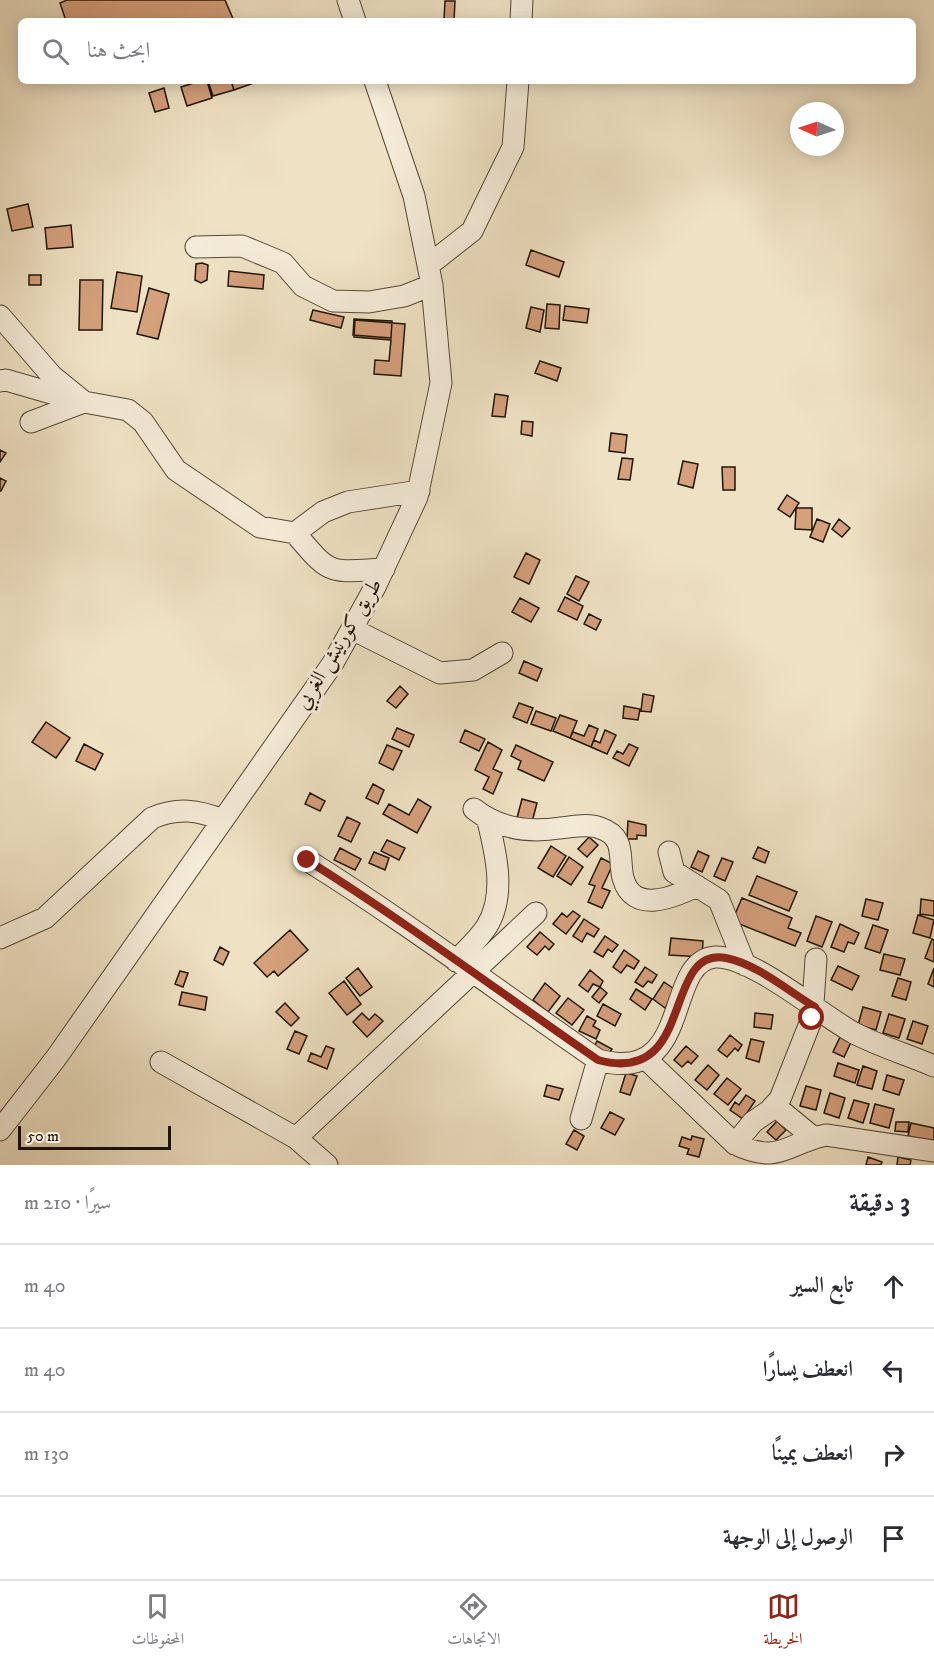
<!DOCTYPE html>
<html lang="ar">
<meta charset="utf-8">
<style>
:root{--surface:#fff;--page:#f2f2f3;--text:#2b2b33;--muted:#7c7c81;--line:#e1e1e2;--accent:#8f2418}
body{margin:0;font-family:"IM FELL DW Pica",Amiri,serif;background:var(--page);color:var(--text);direction:rtl}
.compass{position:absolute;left:790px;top:102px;width:54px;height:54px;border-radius:50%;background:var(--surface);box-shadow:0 3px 15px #0003;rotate:273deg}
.scale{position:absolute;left:18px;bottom:15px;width:153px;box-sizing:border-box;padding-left:6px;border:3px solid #201507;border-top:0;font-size:16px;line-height:21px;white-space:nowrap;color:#201507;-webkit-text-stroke:4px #f5ecd9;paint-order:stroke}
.stop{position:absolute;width:18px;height:18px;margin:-14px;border:4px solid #8f2418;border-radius:50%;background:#fff}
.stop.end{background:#8f2418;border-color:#fff;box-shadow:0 2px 6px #0008}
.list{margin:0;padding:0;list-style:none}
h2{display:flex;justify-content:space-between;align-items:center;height:78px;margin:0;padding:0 24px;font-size:26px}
h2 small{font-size:20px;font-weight:400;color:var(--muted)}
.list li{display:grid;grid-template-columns:39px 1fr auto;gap:18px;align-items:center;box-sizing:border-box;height:84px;padding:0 24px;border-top:2px solid var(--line)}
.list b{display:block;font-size:22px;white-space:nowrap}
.list em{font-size:20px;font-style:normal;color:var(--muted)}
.icon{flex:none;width:33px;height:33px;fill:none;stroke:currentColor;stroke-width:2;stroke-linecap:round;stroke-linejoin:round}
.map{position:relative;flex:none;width:934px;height:1165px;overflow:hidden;direction:ltr}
.search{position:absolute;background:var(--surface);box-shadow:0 3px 15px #0003;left:18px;right:18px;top:18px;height:66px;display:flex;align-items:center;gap:15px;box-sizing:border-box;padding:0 21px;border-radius:9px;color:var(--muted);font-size:22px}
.sheet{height:414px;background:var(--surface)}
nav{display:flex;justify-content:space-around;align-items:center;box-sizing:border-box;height:84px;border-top:2px solid var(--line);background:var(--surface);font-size:16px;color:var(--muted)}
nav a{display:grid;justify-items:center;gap:3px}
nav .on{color:var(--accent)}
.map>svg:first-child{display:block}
.building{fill:#d5a07c;stroke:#201507;stroke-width:1.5}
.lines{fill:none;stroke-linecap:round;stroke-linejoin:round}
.minor-casing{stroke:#544836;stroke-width:23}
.minor{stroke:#f5ecd9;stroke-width:21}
.route{stroke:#8f2418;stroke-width:8}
.labels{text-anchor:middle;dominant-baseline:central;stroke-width:6;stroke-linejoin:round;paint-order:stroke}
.street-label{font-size:21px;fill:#201507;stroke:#f5ecd9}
</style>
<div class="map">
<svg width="934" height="1165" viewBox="0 0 934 1165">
<rect width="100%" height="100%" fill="#efe2c4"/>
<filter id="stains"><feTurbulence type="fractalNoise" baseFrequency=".00333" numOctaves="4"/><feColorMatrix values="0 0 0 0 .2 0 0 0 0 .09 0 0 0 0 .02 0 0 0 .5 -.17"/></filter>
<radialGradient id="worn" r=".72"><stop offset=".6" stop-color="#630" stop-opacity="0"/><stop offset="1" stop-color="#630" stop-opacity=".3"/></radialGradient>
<path class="building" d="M67,0H225L234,21H66L60,3Z
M445,1H455L454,20L444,19Z
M200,81H207L212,98L187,106L181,87Z
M208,81H231L234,90L213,96Z
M231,81H259L234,90Z
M164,88L169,108L155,112L149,93Z
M28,204L33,227L12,231L7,209Z
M71,225L73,247L47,249L45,228Z
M531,250L564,262L559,277L526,265Z
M202,263L208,265L207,280L201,283L195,280L196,264Z
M229,271L264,275L263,289L228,286Z
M117,272L142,276L137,312L111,308Z
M29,275H41V285H29Z
M80,280H103L102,330H79Z
M149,288L169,294L158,339L137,334Z
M547,304L560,305L559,329L545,328Z
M565,306L589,309L587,323L563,320Z
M531,307L544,310L540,332L526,328Z
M313,310L344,317L341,328L310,320Z
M354,319L392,321L391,338L353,335Z
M355,320L405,324L401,376L374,374L375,360L389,361L391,340L354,337Z
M540,361L561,368L557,381L535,373Z
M495,394L508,396L505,417L492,416Z
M522,421L533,422L532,436L521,434Z
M611,433L627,435L625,453L609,451Z
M0,450L6,453L0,462Z
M622,458L633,459L630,480L618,479Z
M683,461L698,464L693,488L678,484Z
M722,467H735V490H723Z
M0,478L6,481L1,491H0Z
M787,495L799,503L790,517L778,509Z
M796,508H812V530L795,529Z
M817,519L830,524L823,542L810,537Z
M839,519L850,528L842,537L832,529Z
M526,553L540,560L529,584L514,577Z
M576,576L589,582L579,601L567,594Z
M565,597L583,606L577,620L558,611Z
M520,598L539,608L531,622L512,612Z
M589,614L601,620L596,630L584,624Z
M524,661L542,669L537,681L519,673Z
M400,686L408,694L396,708L387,701Z
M643,694L654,696L651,712L641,711Z
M519,703L533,708L527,723L513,717Z
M624,706L640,709L638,720L623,718Z
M536,711L556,718L551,731L531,724Z
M560,715L577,721L570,738L553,731Z
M46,722L70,738L56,758L32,742Z
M589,725L598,729L591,747L570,738L573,732L584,736Z
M397,728L414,735L409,747L392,739Z
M465,730L485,739L479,751L460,742Z
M605,730L616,735L607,754L591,747L594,740L600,743Z
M488,742L502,750L493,769L502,773L493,794L483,789L489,777L475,770Z
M84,744L103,754L95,770L76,761Z
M629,744L638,748L629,766L613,758L617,751L623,754Z
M387,745L402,751L393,770L379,763Z
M516,745L553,762L544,781L518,769L521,761L511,756Z
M373,784L384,790L378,804L366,798Z
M310,793L325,801L320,811L305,804Z
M418,799L431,807L417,833L383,814L389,804L409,815Z
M522,799L537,803L532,822L517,818Z
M347,817L360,823L351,842L338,836Z
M628,821L646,825V836L637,835V839H627Z
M589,837L598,845L587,857L578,849Z
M387,840L405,848L399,860L381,851Z
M551,846L566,856L553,877L538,868Z
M758,847L769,852L765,863L753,858Z
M340,848L361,859L355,870L334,860Z
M698,851L709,856L702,872L691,867Z
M374,852L389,858L385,870L369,863Z
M569,857L583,867L571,885L557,876Z
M601,858L613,864L602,888L610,891L602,908L588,902L595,886L589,884Z
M722,858L733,862L725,881L714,876Z
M757,876L797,892L789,911L749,895Z
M742,898L792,918L788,928L801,933L795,946L732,921Z
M866,899L883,903L878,920L862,916Z
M921,899L934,901V916L920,914Z
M573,911L580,916L566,934L553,924L562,913L567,917Z
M918,915L934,920L930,938L913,933Z
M816,916L832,922L822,947L807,941Z
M584,919L599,929L594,937L587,933L582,942L573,936Z
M840,924L859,933L854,944L848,942L844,952L831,947Z
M873,925L888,930L880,953L865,948Z
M290,930L308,950L278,976L274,971L267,977L254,963Z
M540,932L554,944L549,950L545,946L537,955L527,947Z
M605,936L618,945L612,952L608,949L603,957L594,952Z
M671,938L703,941L702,957L669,955Z
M932,939L934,940V962L925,958Z
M220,947L229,952L223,965L214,960Z
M624,950L639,961L634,969L627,965L621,973L613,967Z
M884,954L905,959L900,975L880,970Z
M838,966L859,976L852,990L831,980Z
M645,967L657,975L652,983L648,981L643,987L635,982Z
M358,968L372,987L360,996L346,978Z
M934,968V987L928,984Z
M590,970L603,981L600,987L593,984L588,992L579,985Z
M180,971L188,973L183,987L175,984Z
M898,978L911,982L906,1000L892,996Z
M344,981L361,1004L347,1015L329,993Z
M664,982L677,991L665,1008L653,999Z
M545,983L560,996L548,1012L533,1000Z
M600,987L607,993L599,1003L592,997Z
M636,989L652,999L645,1010L630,999Z
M182,992L207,997L205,1010L179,1005Z
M568,998L584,1010L572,1025L556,1013Z
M285,1003L299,1018L291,1026L276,1012Z
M603,1004L621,1014L615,1026L597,1016Z
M863,1007L881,1012L876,1030L858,1025Z
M362,1013L369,1020L375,1014L383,1021L367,1037L353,1022Z
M755,1013L773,1015L771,1029L754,1027Z
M889,1014L905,1019L899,1038L883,1033Z
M587,1016L596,1021L593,1026L600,1030L596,1039L579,1031Z
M913,1021L928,1026L922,1044L907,1039Z
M295,1031L307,1036L299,1054L287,1049Z
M842,1033L853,1038L844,1057L833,1052Z
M730,1035L742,1045L738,1051L735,1048L727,1057L718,1050Z
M751,1039L764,1042L759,1062L746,1058Z
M597,1041L612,1049L607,1057L593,1049Z
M326,1046L334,1049L327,1069L308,1061L311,1053L321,1057Z
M686,1046L698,1056L691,1064L688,1061L682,1067L674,1060Z
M838,1063L859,1070L855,1083L834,1076Z
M708,1065L719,1075L707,1090L695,1080Z
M863,1066L877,1071L872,1089L857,1085Z
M626,1073L637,1076L630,1095L620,1092Z
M887,1075L904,1080L899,1095L883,1090Z
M727,1078L741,1089L728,1105L714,1094Z
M547,1085L563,1089L559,1100L544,1096Z
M806,1086L821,1090L816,1110L800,1106Z
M830,1093L845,1098L839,1118L824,1113Z
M746,1095L755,1101L743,1119L730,1110L735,1102L739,1105Z
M854,1100L869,1104L863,1123L848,1118Z
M875,1104L894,1109L889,1128L870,1123Z
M610,1112L624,1119L615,1135L601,1128Z
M777,1121L786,1130L776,1140L767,1132Z
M896,1122H909L908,1132L895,1131Z
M911,1123L934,1128V1142L908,1136Z
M574,1130L584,1136L577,1150L566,1144Z
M692,1136L704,1139L699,1157L687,1154L689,1149L679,1146L682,1137L691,1140Z
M868,1157L882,1162L881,1165H866Z
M898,1157L911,1160L910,1165H897Z"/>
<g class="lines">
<g class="minor-casing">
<path id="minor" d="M348,0L355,21
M521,21L522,0
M196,247L242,246L283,263L303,286L333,301L369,302L404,296L432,285
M430,264L472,231L513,147L518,81
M0,316L52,376L84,402
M0,381L6,380L75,400
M31,422L84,402L128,410L143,422L176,470L260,527L295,533C331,576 328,572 384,569
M295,533L323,512L348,502L419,491
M352,629L440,673L473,670L502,653
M474,809C499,829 528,833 560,828C573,827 587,823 600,828C627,837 618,858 623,878C633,915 674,897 697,886
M669,852L674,872L719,900L745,965
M307,860C406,922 501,993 598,1060C694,1086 663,961 715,957C751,955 821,1015 854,1033C879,1046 908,1055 934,1066
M0,938L45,918L152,818C178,807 198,810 223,820
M456,961C466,950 479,939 487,926C506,895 496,854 488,821
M646,1059L735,1144C780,1165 785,1144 826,1135L934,1151
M161,1062L296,1138L327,1165
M775,1106L814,1138
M581,1119L598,1060
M0,1130L56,1058L333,663L375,587L417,497L441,383L432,285L414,196L375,81
M296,1138L536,913
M735,1144L753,1122L769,1111L780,1099L812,1018L816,959"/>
</g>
<use href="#minor" class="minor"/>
</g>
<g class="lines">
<path class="route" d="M307,860C406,922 501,993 598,1060C697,1087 661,946 726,958C757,964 788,991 815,1007L812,1018"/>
</g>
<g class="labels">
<g class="street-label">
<text transform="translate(339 644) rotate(-59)">طريق كورنيش الغربي</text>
</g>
</g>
<rect width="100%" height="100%" filter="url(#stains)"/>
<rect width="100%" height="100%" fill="url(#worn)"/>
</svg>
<svg class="compass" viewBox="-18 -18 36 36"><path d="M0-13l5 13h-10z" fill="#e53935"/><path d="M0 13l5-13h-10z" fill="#7c7c81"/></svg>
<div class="scale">50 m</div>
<div class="stop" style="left:812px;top:1018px"></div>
<div class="stop end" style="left:307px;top:860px"></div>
<div class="search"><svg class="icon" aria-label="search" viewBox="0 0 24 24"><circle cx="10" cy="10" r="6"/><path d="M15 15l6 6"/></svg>ابحث هنا</div>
</div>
<section class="sheet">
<h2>3 دقيقة<small>سيرًا · 210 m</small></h2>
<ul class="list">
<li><svg class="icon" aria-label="ahead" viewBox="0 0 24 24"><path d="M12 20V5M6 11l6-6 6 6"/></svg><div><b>تابع السير</b></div><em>40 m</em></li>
<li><svg class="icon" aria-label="left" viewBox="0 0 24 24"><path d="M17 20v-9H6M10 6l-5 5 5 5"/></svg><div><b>انعطف يسارًا</b></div><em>40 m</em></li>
<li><svg class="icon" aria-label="right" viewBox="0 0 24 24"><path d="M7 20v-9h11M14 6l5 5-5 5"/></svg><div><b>انعطف يمينًا</b></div><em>130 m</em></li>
<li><svg class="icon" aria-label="arrive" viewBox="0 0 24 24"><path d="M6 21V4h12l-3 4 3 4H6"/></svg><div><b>الوصول إلى الوجهة</b></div></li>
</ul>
</section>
<nav>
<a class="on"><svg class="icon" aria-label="map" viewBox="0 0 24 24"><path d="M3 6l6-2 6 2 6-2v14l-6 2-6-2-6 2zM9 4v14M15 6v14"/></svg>الخريطة</a>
<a><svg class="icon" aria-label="directions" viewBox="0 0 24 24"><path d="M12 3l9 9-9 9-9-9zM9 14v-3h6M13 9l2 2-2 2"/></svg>الاتجاهات</a>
<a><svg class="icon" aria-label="saved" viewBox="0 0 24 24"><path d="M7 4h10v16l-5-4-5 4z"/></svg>المحفوظات</a>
</nav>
